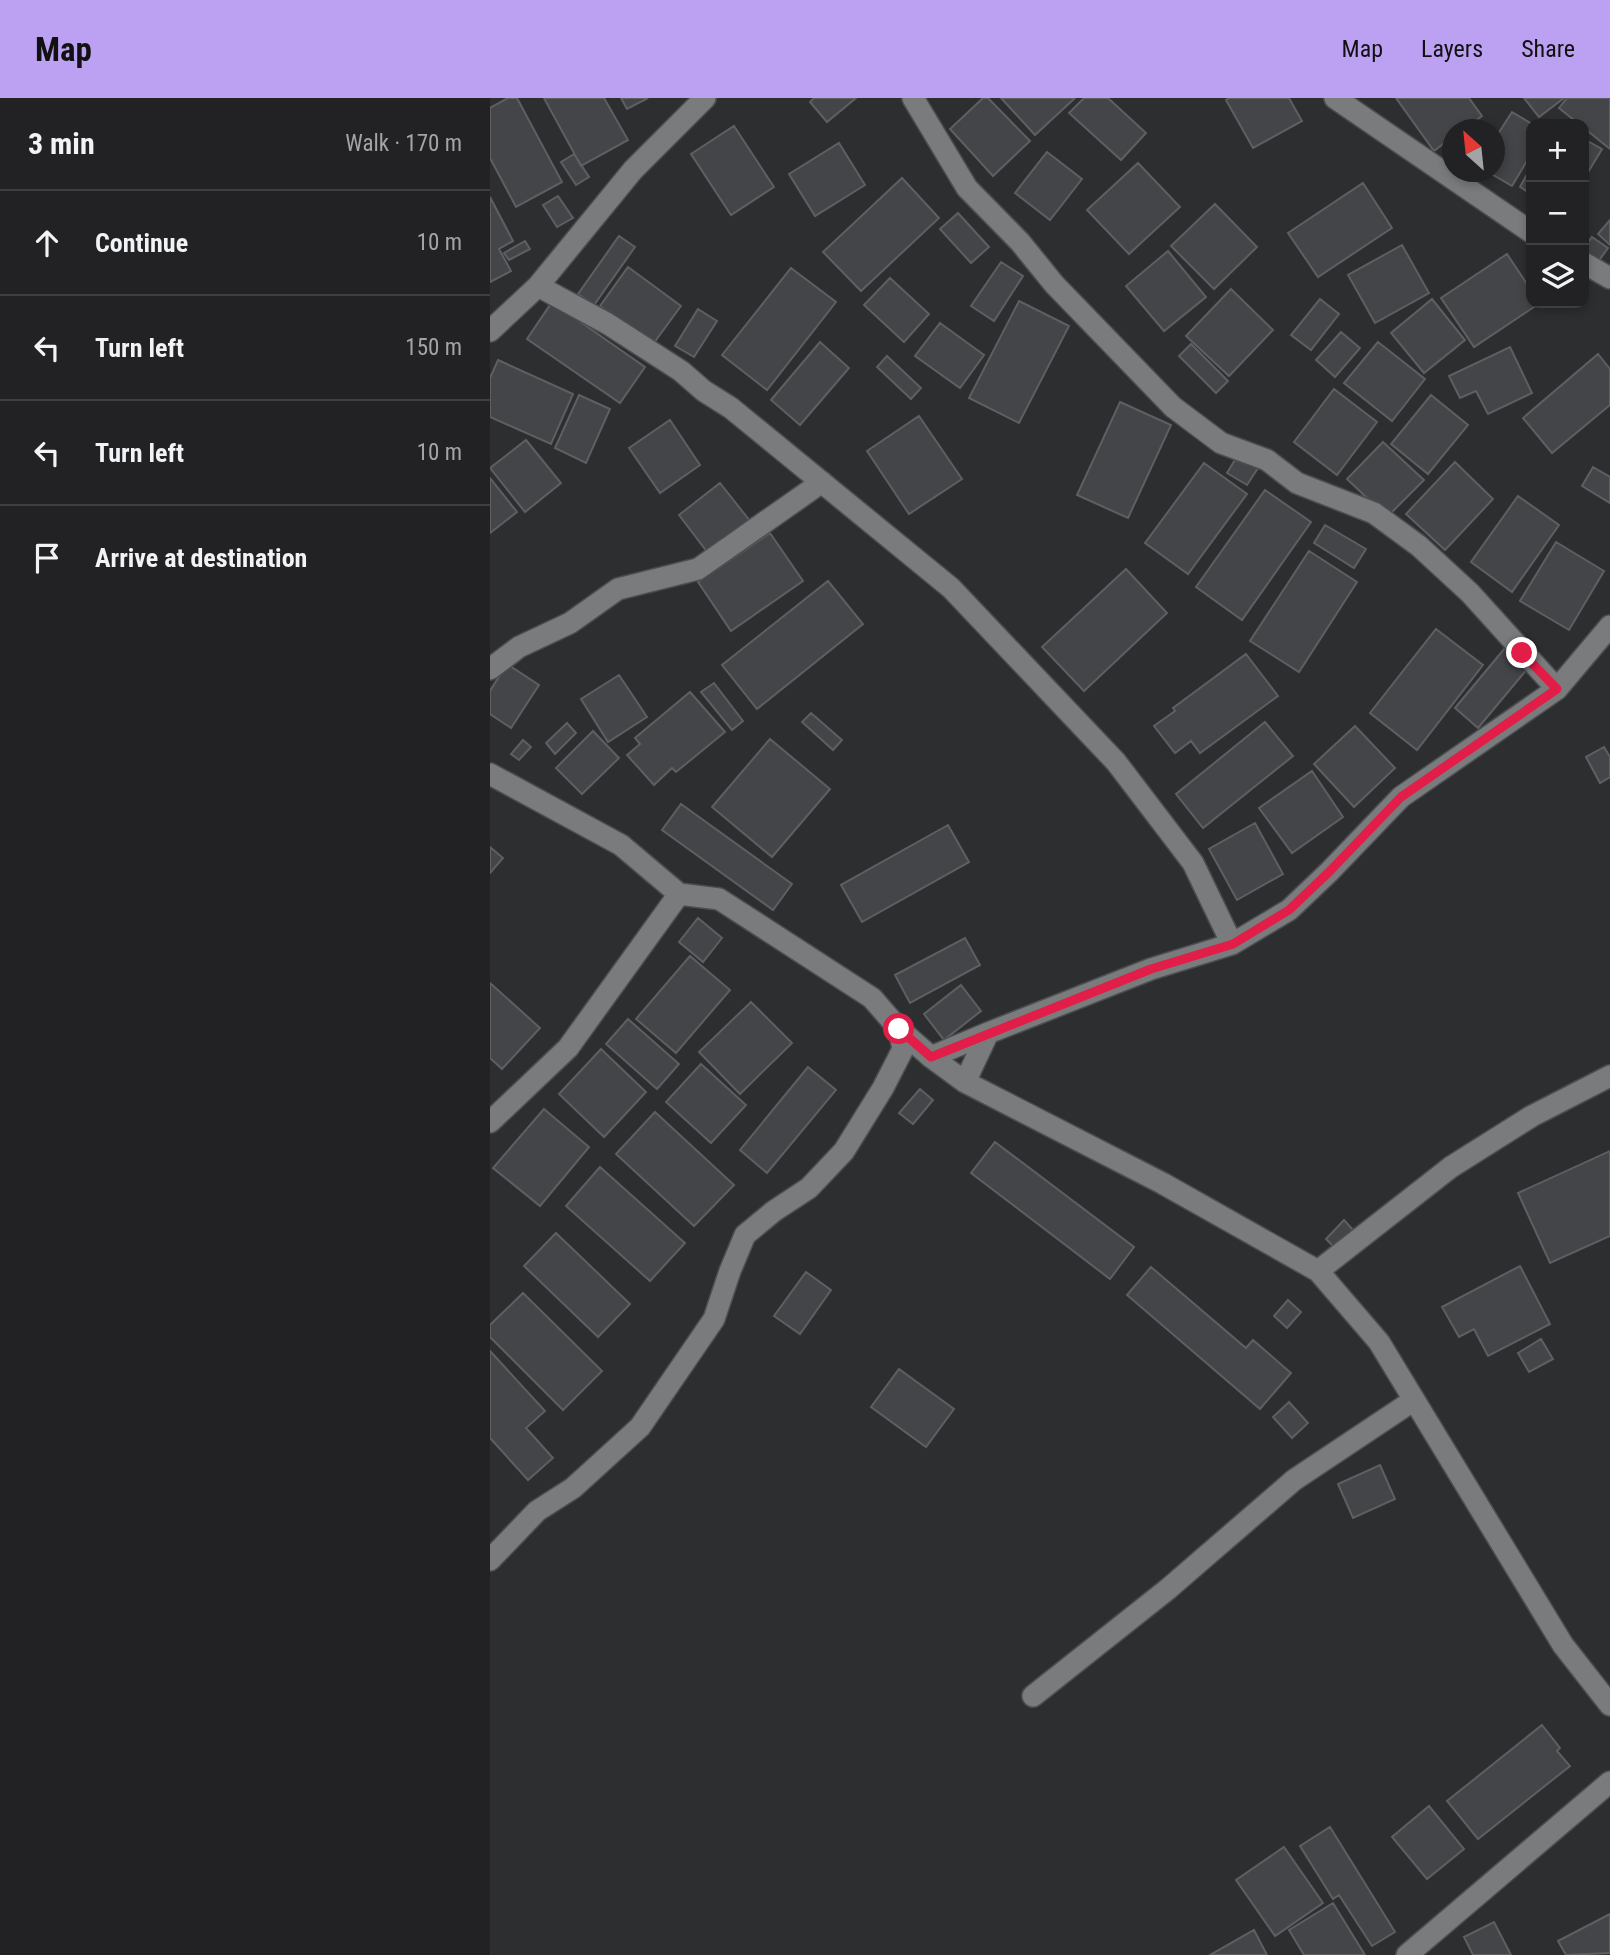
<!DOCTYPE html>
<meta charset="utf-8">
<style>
:root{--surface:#222224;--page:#2a2a2c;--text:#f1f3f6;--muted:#a2a4a6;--line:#3f3f41;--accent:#bca0f2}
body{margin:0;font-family:"Roboto Condensed",sans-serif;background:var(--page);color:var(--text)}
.controls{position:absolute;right:21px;top:21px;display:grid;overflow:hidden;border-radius:14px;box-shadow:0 4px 10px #0003}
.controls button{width:63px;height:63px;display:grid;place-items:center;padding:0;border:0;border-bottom:2px solid var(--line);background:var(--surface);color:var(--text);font:35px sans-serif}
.compass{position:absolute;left:952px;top:21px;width:63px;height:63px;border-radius:50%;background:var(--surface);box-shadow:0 4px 10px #0003;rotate:333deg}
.stop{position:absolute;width:21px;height:21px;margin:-16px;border:5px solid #e11d48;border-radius:50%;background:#fff}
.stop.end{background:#e11d48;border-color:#fff;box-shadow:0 2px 7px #0008}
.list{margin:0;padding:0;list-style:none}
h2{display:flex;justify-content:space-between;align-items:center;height:91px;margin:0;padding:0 28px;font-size:30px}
h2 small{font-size:23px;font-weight:400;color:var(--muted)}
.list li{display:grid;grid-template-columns:46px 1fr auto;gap:21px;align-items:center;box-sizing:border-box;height:105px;padding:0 28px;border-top:2px solid var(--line)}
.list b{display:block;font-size:26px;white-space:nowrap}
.list em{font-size:23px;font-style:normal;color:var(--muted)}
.icon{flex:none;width:38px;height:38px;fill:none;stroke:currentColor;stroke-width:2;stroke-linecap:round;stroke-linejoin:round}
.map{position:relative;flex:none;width:1120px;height:1857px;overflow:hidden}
header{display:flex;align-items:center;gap:42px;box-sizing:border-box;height:98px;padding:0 35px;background:var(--accent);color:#111}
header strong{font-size:33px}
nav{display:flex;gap:38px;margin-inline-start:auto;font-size:24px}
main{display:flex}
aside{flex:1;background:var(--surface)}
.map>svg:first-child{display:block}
.building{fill:#444548;stroke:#5d5f61;stroke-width:2}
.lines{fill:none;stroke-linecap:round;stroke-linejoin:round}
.minor-casing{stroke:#4c4d4f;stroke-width:24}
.minor{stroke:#797b7d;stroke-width:21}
.route{stroke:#e11d48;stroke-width:9}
</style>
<header>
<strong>Map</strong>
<nav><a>Map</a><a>Layers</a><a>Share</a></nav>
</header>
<main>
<aside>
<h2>3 min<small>Walk · 170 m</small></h2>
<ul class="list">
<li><svg class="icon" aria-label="ahead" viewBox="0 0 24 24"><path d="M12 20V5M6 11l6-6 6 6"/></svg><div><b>Continue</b></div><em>10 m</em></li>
<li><svg class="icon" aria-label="left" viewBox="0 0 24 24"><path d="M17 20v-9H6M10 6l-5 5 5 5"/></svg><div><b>Turn left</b></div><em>150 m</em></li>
<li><svg class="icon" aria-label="left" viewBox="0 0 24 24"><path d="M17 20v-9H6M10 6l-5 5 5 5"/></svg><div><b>Turn left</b></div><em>10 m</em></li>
<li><svg class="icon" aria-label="arrive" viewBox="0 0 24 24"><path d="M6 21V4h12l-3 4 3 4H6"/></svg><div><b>Arrive at destination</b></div></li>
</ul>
</aside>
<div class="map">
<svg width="1120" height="1857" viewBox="0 0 1120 1857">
<rect width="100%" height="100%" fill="#2d2e30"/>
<path class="building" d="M18,0H27L72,84L26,109L0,60V10Z
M54,0H114L138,42L91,68Z
M131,0H158L137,11Z
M324,0H366L337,24L320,4Z
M493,0H498L540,43L503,78L460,31Z
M511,0H585L545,37Z
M594,0H618L656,35L631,62L579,15Z
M739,0H799L812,23L763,50L736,2Z
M906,0H979L992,18L973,32H962V39L944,53Z
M1034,0H1074L1049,19Z
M1077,0H1120V51L1094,30V26H1089L1069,10Z
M1022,14L1042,26L1041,56L1022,88L998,74H1004V42Z
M244,28L284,89L241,117L201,56Z
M1094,41L1112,51L1094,81Z
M349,45L375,87L325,118L299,76Z
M557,54L592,81L560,122L525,95Z
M84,56L99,79L86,87L71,64Z
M648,65L690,109L639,156L597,112Z
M1041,69V96L1030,89Z
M412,80L449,120L371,193L333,154Z
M873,85L902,130L828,179L798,135Z
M68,98L83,120L67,129L53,107Z
M0,99L23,143L9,151L21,173L0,184Z
M725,106L767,149L724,191L681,148Z
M468,115L499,149L481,165L450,131Z
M1120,122V147L1108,136Z
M129,138L145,149L104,207L88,196Z
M1102,139L1118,150L1105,168L1094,160V150Z
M35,143L40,151L19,162L14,155Z
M912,147L939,195L885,225L858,177Z
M678,153L716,199L674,233L636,188Z
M1017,156L1041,192V205H1050L984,249L951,200Z
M511,164L533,178L504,223L481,208Z
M138,169L191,208L163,246L110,208Z
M301,170L346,204L277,292L232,257Z
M400,180L439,216L414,244L374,207Z
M741,191L783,232L739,278L696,238Z
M830,201L849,216L821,252L801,237Z
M942,201L975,242L934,275L901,235Z
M529,203L579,228L529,325L479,300Z
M62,204L155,269L130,305L37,241Z
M208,211L227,223L204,259L185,248Z
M450,225L494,257L470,290L425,258Z
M851,234L870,250L845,279L826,262Z
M330,244L359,270L310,327L281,302Z
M888,244L935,281L902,323L854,285Z
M701,246L738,283L726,295L689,258Z
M1020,249L1042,295L998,316L986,293L970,300L959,278Z
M1108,256L1120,271V307L1062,355L1033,320Z
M397,258L431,290L421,301L387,269Z
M8,262L83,296L61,346L0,319V280Z
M844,291L887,324L847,377L804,344Z
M89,297L120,311L96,365L65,350Z
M941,297L978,327L938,376L901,346Z
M630,304L681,327L638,420L587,397Z
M429,318L472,381L419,416L377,353Z
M180,322L210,367L170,395L139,350Z
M36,342L71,385L35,414L0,370Z
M893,344L934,382L897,419L857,381Z
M748,357L768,370L757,387L737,375Z
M965,364L1003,401L955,452L916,416Z
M714,365L757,396L698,476L655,445Z
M1103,369L1120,379V405L1092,388Z
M0,380L27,414L0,435Z
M230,385L260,423L218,455L189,417Z
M775,392L821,424L752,522L706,489Z
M1028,398L1069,427L1022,494L981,464Z
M835,427L876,451L864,470L824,445Z
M280,435L313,483L241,533L208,484Z
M1066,444L1114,473L1079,532L1030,503Z
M819,453L867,484L809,574L760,543Z
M636,471L677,515L594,593L552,549Z
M338,483L373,526L267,611L232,567Z
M946,531L993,567L927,652L880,615Z
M1015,550L1038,570L988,630L965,610Z
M756,556L788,598L710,655L701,643L685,655L664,628L685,613L683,610Z
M17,566L49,587L21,630L0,616V593Z
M129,577L157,619L118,644L91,601Z
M224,585L253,623L242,632L211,594Z
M200,594L235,634L186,674L182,670L164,687L137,657L150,646L145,640Z
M321,615L352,642L343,652L312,624Z
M775,624L803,658L713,730L686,696Z
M77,625L86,635L65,656L56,645Z
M865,628L905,670L864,709L824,666Z
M103,633L129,660L92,696L66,670Z
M280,641L340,691L282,759L222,709Z
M33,642L41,649L29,662L21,656Z
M1114,649L1120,659V679L1110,685L1096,659Z
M822,673L853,719L802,755L769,710Z
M191,706L302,786L283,812L172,732Z
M765,725L793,776L747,802L719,751Z
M458,727L479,764L372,824L351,787Z
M0,749L13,760L0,775Z
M208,820L232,840L213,864L189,844Z
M475,840L490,867L420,905L405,877Z
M200,858L240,892L186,955L146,921Z
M0,885L50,930L12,971L0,960Z
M471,887L491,913L454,942L434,916Z
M261,904L302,945L250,996L209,954Z
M138,921L189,966L167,991L116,946Z
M111,951L156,994L114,1039L69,996Z
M211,966L256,1007L221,1045L176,1004Z
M318,969L346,992L277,1075L250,1052Z
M430,991L443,1002L423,1026L409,1015Z
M54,1011L99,1049L50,1108L3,1070Z
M165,1014L244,1087L204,1128L126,1056Z
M505,1044L644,1149L620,1181L481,1075Z
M1120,1053V1138L1060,1165L1028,1095Z
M110,1069L195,1145L160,1183L76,1108Z
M854,1122L865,1134L847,1152L836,1141Z
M66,1135L140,1206L108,1239L34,1168Z
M1030,1168L1060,1226L998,1258L984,1231L969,1239L952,1209Z
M661,1169L756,1250L763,1242L801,1275L770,1311L637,1197Z
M316,1174L341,1192L310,1236L284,1218Z
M33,1195L112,1273L73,1312L0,1239V1227Z
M798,1202L811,1214L797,1230L784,1218Z
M1051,1241L1063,1261L1039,1274L1028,1255Z
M0,1253L55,1313L36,1330L63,1360L38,1382L0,1340Z
M409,1271L464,1311L436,1349L381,1309Z
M799,1304L818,1325L802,1340L783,1319Z
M890,1367L905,1401L863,1420L848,1386Z
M1052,1627L1070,1650L1067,1653L1080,1668L988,1741L957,1703Z
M939,1708L974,1751L937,1781L902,1739Z
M840,1729L905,1834L882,1848L849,1797L843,1801L810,1748Z
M794,1749L833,1805L785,1838L746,1782Z
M843,1805L875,1857H814L799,1832Z
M1120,1816V1855L1076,1857L1068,1843Z
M1004,1824L1021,1857H983L974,1839Z
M764,1832L777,1857H720Z"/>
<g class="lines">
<g class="minor-casing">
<path id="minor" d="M423,0L477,90L530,144L564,186L683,309L731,345L777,362L807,385L884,415L929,448L980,495L1067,591
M845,0L1041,134
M1094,165L1120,180
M48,188L118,226L191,273L214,293L241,310L461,490L626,664L703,765L742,846
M0,233L48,188L143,72L215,0
M0,571L29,549L80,525L128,491L208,471L332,384
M0,676L131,747L189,796L229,801L382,900L409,931L441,959L475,984L672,1085L828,1173L889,1244L1073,1547L1120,1607
M441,959L498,935
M475,984L498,935L661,871L742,846L799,812L839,774L911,699L1067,591L1120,528
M0,1024L78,950L189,796
M828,1173L961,1069L1042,1018L1120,978
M0,1462L47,1413L83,1390L150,1329L224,1221L240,1173L255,1137L284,1113L319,1090L354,1053L393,990L413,951L409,931
M543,1598L678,1491L804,1382L924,1302
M917,1857L1120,1684"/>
</g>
<use href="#minor" class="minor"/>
</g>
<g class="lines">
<path class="route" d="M409,931L441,959L661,871L743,846L799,812L839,774L911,699L1067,591L1032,555"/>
</g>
</svg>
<div class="controls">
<button>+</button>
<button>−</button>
<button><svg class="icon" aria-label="layers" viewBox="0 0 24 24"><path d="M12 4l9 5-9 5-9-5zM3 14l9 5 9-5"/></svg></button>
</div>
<svg class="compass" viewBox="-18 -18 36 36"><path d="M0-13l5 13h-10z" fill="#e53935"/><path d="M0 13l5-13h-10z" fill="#a2a4a6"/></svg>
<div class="stop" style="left:409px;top:931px"></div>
<div class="stop end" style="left:1032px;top:555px"></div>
</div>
</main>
